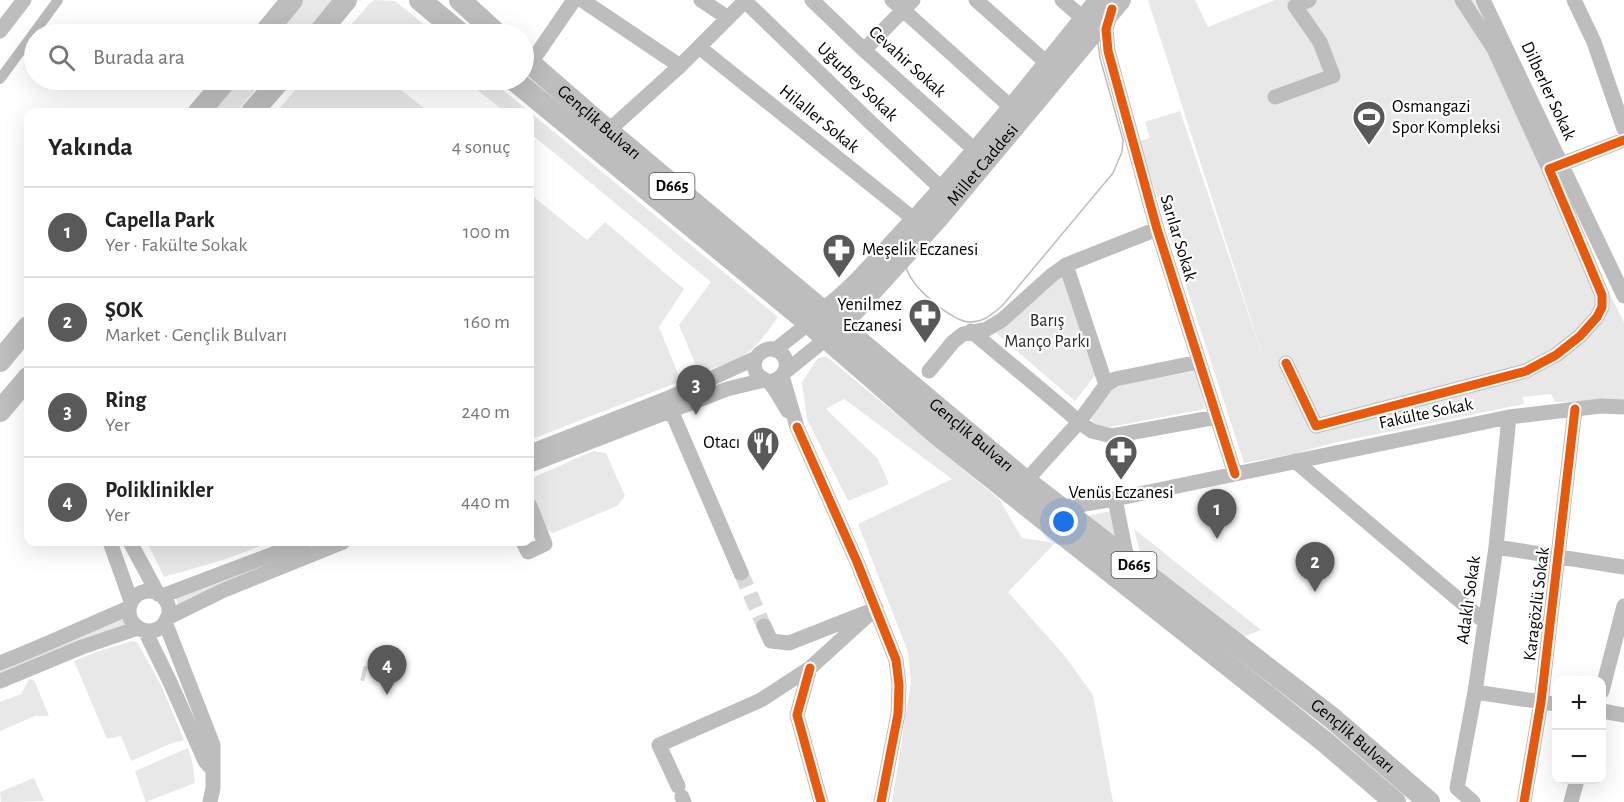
<!DOCTYPE html>
<html lang="tr">
<meta charset="utf-8">
<style>
:root{--surface:#fff;--page:#f2f2f2;--text:#222;--muted:#767676;--line:#e0e0e0;--accent:#595959}
body{margin:0;font-family:"Alegreya Sans",sans-serif;background:var(--page);color:var(--text)}
.controls{position:absolute;right:18px;bottom:18px;display:grid;overflow:hidden;border-radius:12px;box-shadow:0 6px 24px #0002}
.controls button{width:54px;height:54px;display:grid;place-items:center;padding:0;border:0;border-bottom:2px solid var(--line);background:var(--surface);color:var(--text);font:30px sans-serif}
.you{position:absolute;left:1064px;top:522px;width:21px;height:21px;margin:-15px;border:4px solid #fff;border-radius:50%;background:#1a73e8;box-shadow:0 0 0 9px #1a73e833}
.badge{display:grid;place-items:center;width:39px;height:39px;border-radius:50%;background:var(--accent);color:#fff;font-size:20px;font-weight:700}
.pin{position:absolute;translate:-50% -50px;filter:drop-shadow(0 2px 3px #0008)}
.pin::after{content:'';position:absolute;top:32px;width:21px;height:18px;background:inherit;clip-path:polygon(0 0,100% 0,50% 100%)}
.list{margin:0;padding:0;list-style:none}
h2{display:flex;justify-content:space-between;align-items:center;height:78px;margin:0;padding:0 24px;font-size:26px}
h2 small{font-size:20px;font-weight:400;color:var(--muted)}
.list li{display:grid;grid-template-columns:39px 1fr auto;gap:18px;align-items:center;box-sizing:border-box;height:90px;padding:0 24px;border-top:2px solid var(--line)}
.list b{display:block;font-size:22px;white-space:nowrap}
.list p{margin:0;font-size:20px;white-space:nowrap;color:var(--muted)}
.list em{font-size:20px;font-style:normal;color:var(--muted)}
.icon{flex:none;width:33px;height:33px;fill:none;stroke:currentColor;stroke-width:2;stroke-linecap:round;stroke-linejoin:round}
.map{position:relative;flex:none;width:1624px;height:802px;overflow:hidden}
.search{position:absolute;background:var(--surface);box-shadow:0 6px 24px #0002;left:24px;top:24px;width:510px;height:66px;display:flex;align-items:center;gap:15px;box-sizing:border-box;padding:0 21px;border-radius:33px;color:var(--muted);font-size:22px}
.panel{position:absolute;background:var(--surface);box-shadow:0 6px 24px #0002;left:24px;top:108px;width:510px;height:438px;border-radius:12px}
.map>svg:first-child{display:block}
.green{fill:#e8e8e8}
.lines{fill:none;stroke-linecap:round;stroke-linejoin:round}
.canal{stroke:#bababa;stroke-width:10}
.minor-tunnel{stroke:#d9d9d9;stroke-width:15;stroke-dasharray:15 8;stroke-linecap:butt}
.minor{stroke:#bdbdbd;stroke-width:15}
.major{stroke:#bdbdbd;stroke-width:20}
.highway{stroke:#bdbdbd;stroke-width:22}
.tram{stroke:#bdbdbd;stroke-width:1.5}
.cycleway-casing{stroke:#fff;stroke-width:13}
.cycleway{stroke:#e8590c;stroke-width:9}
.labels{text-anchor:middle;dominant-baseline:central;stroke-width:4.5;stroke-linejoin:round;paint-order:stroke}
.shield{fill:#fff;stroke:#4c4c4c;stroke-width:1.5}
.shield-label{font-size:16px;font-weight:bold;fill:#000}
.street-label{font-size:18px;fill:#000;stroke:#fff}
.poi-label{font-size:18px;fill:#000;stroke:#fff;text-anchor:start}
.park-label{font-size:18px;fill:#2c2c2c;stroke:#fff}
</style>
<div class="map">
<svg width="1624" height="802" viewBox="0 0 1624 802">
<rect width="100%" height="100%" fill="#fff"/>
<path class="green" d="M302,0H332L303,34H274Z
M375,0L395,1L436,34H411L404,29L400,34H343L370,3Z
M1148,0H1195L1208,27L1275,0H1474L1497,44L1602,279L1624,322V401L1555,402L1551,394L1523,397L1524,404L1333,443L1294,454L1244,463L1139,141L1150,138L1145,122L1180,111L1265,363Z
M238,80H264L236,112H211Z
M304,80H388L429,112H276Z
M465,80H491L778,317C769,329 760,344 747,353C733,363 715,367 699,373L679,325L711,282L530,133V112H505Z
M530,194L587,240L605,222L684,289L659,327L681,381L530,440Z
M1062,272L1096,374L1075,401L996,333Z
M827,357L999,499L1022,538L1055,543L1008,592L1064,655L1093,695L1113,802H892L911,682L908,652L858,524L952,479L844,399L826,409L878,459L889,484L848,501L807,419L802,382L818,358Z
M1196,371L1205,409L1110,427L1097,426L1091,419L1108,391L1118,385Z
M593,451L606,453L625,496L617,506L553,533L544,528L530,492V479Z
M1111,511L1118,540L1087,516Z
M1134,529L1261,630L1240,638L1142,560Z
M147,542H271L223,560L164,577Z
M320,542H328L179,608L175,596L221,582Z
M122,616L128,629L0,674V670L41,654Z
M133,641L137,642L161,685L184,740L170,744L131,761L121,736L107,739L74,661L99,651Z
M29,679L34,680L49,716H35L0,731V702L21,694Z
M188,748L192,761L195,783L146,802L135,771Z
M34,778L44,801L1,802L0,792Z"/>
<g class="lines">
<path class="canal" d="M0,79L58,0"/>
<path class="minor-tunnel" d="M741,573L764,626
M362,673L366,674"/>
<path class="minor" d="M582,0L680,66
M701,0L728,18
M812,0L864,50L976,151
M892,0L1012,108
M976,0L1048,64
M1062,0L1084,19
M1462,0L1494,49L1549,169
M1483,0L1624,296
M1574,0L1594,42L1624,129
M745,1L869,121L942,189
M1111,13L1106,29L1108,51L1157,229L1235,474
M0,31L24,0
M699,47L915,220
M864,50L913,0
M530,64L574,0
M1275,97L1333,76L1320,42L1295,6L1309,0
M608,131L680,66L746,0
M1066,265L1157,229
M971,331L1062,407L1079,422L1092,431L1112,436L1217,417
M775,350L809,323
M1286,363L1316,426L1526,371L1556,355L1580,336L1597,317L1602,307V295L1549,169L1624,140
M929,371L953,342L963,334L987,329L1002,320L1052,275L1066,265L1106,385
M785,372L827,338
M782,376L797,427L857,562L896,660L899,685L898,714L881,802
M773,381C784,377 791,366 783,355C772,340 748,355 756,372C759,379 766,379 770,383C777,391 782,402 788,411
M667,401L741,573
M530,452L666,399L756,358
M1295,461L1485,622
M530,465L727,389L764,380
M1033,473L1079,422L1106,385L1115,379L1199,362
M1115,499L1127,559
M1061,508L1115,499L1509,417L1601,406L1624,407
M110,542L131,601
M130,542L158,594
M523,542L528,552L545,544L530,506
M1496,547L1624,567
M129 611a20 20 0 1 1 40 0a20 20 0 1 1-40 0Z
M162,596L305,542
M167,618L224,590L343,542
M165,622L213,745V788L210,802
M764,626L771,641L789,643L868,612
M145,631L170,682L205,761L213,770
M0,663C44,646 86,626 129,608
M810,668L797,715L821,802
M0,681L82,647L138,628
M1602,691L1624,606
M1475,692L1556,704
M1602,711L1624,715
M678,786L659,745L761,700L810,668L876,608
M682,797L684,802
M1473,802L1457,788L1475,692L1496,547L1509,417
M1524,802L1541,702L1575,409
M1571,802L1577,780"/>
<g class="major">
<path d="M823,312C852,291 876,262 901,235C971,160 1035,80 1099,0"/>
<path id="s1" d="M840,327L938,219L1121,0"/>
</g>
<g class="highway">
<path d="M420,0L461,34"/>
<path d="M460,0L497,34"/>
<path d="M264,34L292,0"/>
<path d="M318,34L346,0"/>
<path id="s2" d="M524,58L608,131L1023,479L1332,718L1429,802"/>
<path d="M514,80L809,323L938,435L1325,742L1395,802"/>
<path d="M199,112L226,80"/>
<path d="M252,112L280,80"/>
<path d="M0,361L28,327"/>
<path d="M0,411L28,378"/>
</g>
<path class="tram" d="M1105,0L1080,32L922,222C916,231 906,243 905,255C904,264 908,274 913,281C923,295 953,321 969,322C983,323 992,314 1002,306L1113,173L1122,152L1123,140L1100,58L1097,36L1098,23L1112,0"/>
<g class="cycleway-casing">
<path id="cycleway" d="M1112,9L1106,29L1108,51L1157,229L1235,474
M1286,363L1316,426L1526,371L1556,355L1580,336L1597,317L1602,307V295L1549,169L1624,140
M797,427L857,562L896,660L899,685L898,714L881,802
M810,668L797,715L821,802
M1524,802L1541,702L1575,409"/>
</g>
<use href="#cycleway" class="cycleway"/>
</g>
<defs>
<g id="stadium-pin" transform="scale(1.725)"><path d="M0 17L-7.5 6A9.5 9.5 0 1 1 7.5 6Z" fill="#595959" stroke="#fff"/><path d="M0-5a6.5 5 0 1 0 0 10a6.5 5 0 1 0 0-10ZM-3.5-1.8h7v3.6h-7Z" fill="#fff"/></g>
<g id="pharmacy-pin" transform="scale(1.725)"><path d="M0 17L-7.5 6A9.5 9.5 0 1 1 7.5 6Z" fill="#595959" stroke="#fff"/><path d="M-2-6h4v4h4v4h-4v4h-4v-4h-4v-4h4Z" fill="#fff"/></g>
<g id="restaurant-pin" transform="scale(1.725)"><path d="M0 17L-7.5 6A9.5 9.5 0 1 1 7.5 6Z" fill="#595959" stroke="#fff"/><path d="M-5-6h1v4h1v-4h1v4h1v-4h1v5L-1.5 .5V6h-2V.5L-5-1ZM5-6V6H3V1.5H1.5Q1.5-4 5-6Z" fill="#fff"/></g>
</defs>
<g fill-rule="evenodd">
<use href="#stadium-pin" x="1369" y="117"/>
<use href="#pharmacy-pin" x="839" y="250"/>
<use href="#pharmacy-pin" x="925" y="315"/>
<use href="#restaurant-pin" x="763" y="443"/>
<use href="#pharmacy-pin" x="1121" y="452"/>
</g>
<g class="labels">
<g class="shield">
<rect x="649.5" y="173" width="45" height="26" rx="4.5"/>
<rect x="1111.5" y="552" width="45" height="26" rx="4.5"/>
</g>
<g class="shield-label">
<text x="672" y="186">D665</text>
<text x="1134" y="565">D665</text>
</g>
<g class="street-label">
<text transform="translate(907 62) rotate(42)">Cevahir Sokak</text>
<text transform="translate(857 82) rotate(44)">Uğurbey Sokak</text>
<text transform="translate(1548 91) rotate(65)">Dilberler Sokak</text>
<text transform="translate(819 119) rotate(39)">Hilaller Sokak</text>
<text stroke="none"><textPath href="#s2" startOffset="99">Gençlik Bulvarı</textPath></text>
<text stroke="none"><textPath href="#s1" startOffset="216">Millet Caddesi</textPath></text>
<text transform="translate(1178 238) rotate(73)">Sarılar Sokak</text>
<text transform="translate(1426 414) rotate(-12)">Fakülte Sokak</text>
<text stroke="none"><textPath href="#s2" startOffset="585">Gençlik Bulvarı</textPath></text>
<text transform="translate(1469 600) rotate(-82)">Adaklı Sokak</text>
<text transform="translate(1537 604) rotate(-83)">Karagözlü Sokak</text>
<text stroke="none"><textPath href="#s2" startOffset="1071">Gençlik Bulvarı</textPath></text>
</g>
<g class="poi-label">
<text x="1392" y="107">Osmangazi<tspan x="1392" dy="21">Spor Kompleksi</tspan></text>
<text x="862" y="250">Meşelik Eczanesi</text>
<text x="902" y="305" text-anchor="end">Yenilmez<tspan x="902" dy="21">Eczanesi</tspan></text>
<text x="740" y="443" text-anchor="end">Otacı</text>
<text x="1121" y="493" text-anchor="middle">Venüs Eczanesi</text>
</g>
<g class="park-label">
<text x="1047" y="321">Barış<tspan x="1047" dy="21">Manço Parkı</tspan></text>
</g>
</g>
</svg>
<div class="controls">
<button>+</button>
<button>−</button>
</div>
<div class="you"></div>
<div class="pin badge" style="left:1217px;top:539px">1</div>
<div class="pin badge" style="left:1315px;top:592px">2</div>
<div class="pin badge" style="left:696px;top:415px">3</div>
<div class="pin badge" style="left:387px;top:695px">4</div>
<div class="search"><svg class="icon" aria-label="search" viewBox="0 0 24 24"><circle cx="10" cy="10" r="6"/><path d="M15 15l6 6"/></svg>Burada ara</div>
<section class="panel">
<h2>Yakında<small>4 sonuç</small></h2>
<ul class="list">
<li><span class="badge">1</span><div><b>Capella Park</b><p>Yer · Fakülte Sokak</p></div><em>100 m</em></li>
<li><span class="badge">2</span><div><b>ŞOK</b><p>Market · Gençlik Bulvarı</p></div><em>160 m</em></li>
<li><span class="badge">3</span><div><b>Ring</b><p>Yer</p></div><em>240 m</em></li>
<li><span class="badge">4</span><div><b>Poliklinikler</b><p>Yer</p></div><em>440 m</em></li>
</ul>
</section>
</div>
